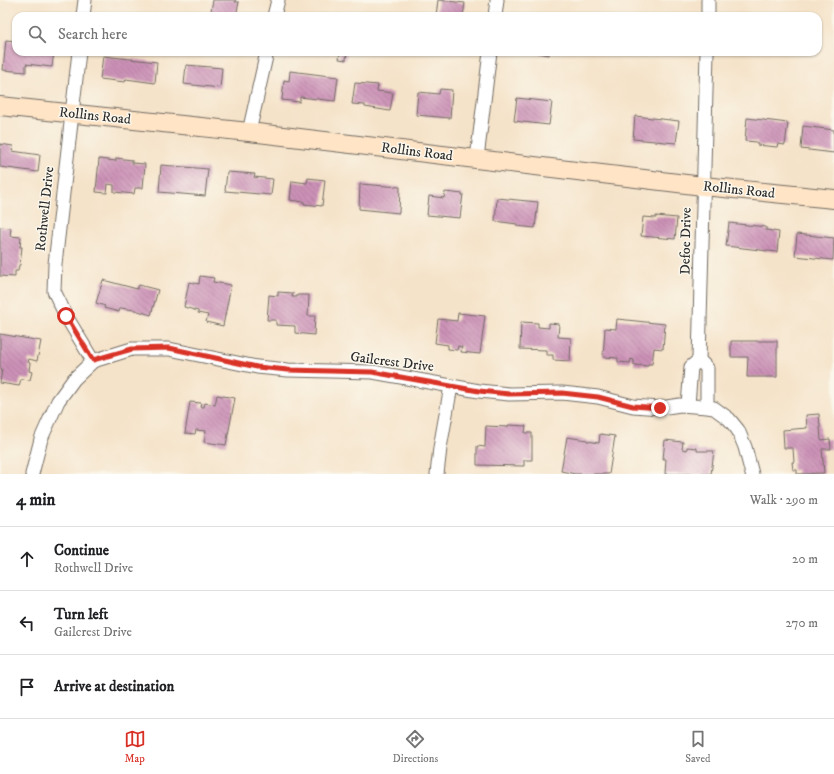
<!DOCTYPE html>
<meta charset="utf-8">
<style>
:root{--surface:#fff;--page:#f6f6f6;--text:#202124;--muted:#757577;--line:#e0e0e0;--accent:#d93025}
body{margin:0;font-family:"IM FELL DW Pica",serif;background:var(--page);color:var(--text)}
.stop{position:absolute;width:12px;height:12px;margin:-9px;border:3px solid #d93025;border-radius:50%;background:#fff}
.stop.end{background:#d93025;border-color:#fff;box-shadow:0 1px 4px #0008}
.list{margin:0;padding:0;list-style:none}
h2{display:flex;justify-content:space-between;align-items:center;height:52px;margin:0;padding:0 16px;font-size:17px}
h2 small{font-size:13px;font-weight:400;color:var(--muted)}
.list li{display:grid;grid-template-columns:26px 1fr auto;gap:12px;align-items:center;box-sizing:border-box;height:64px;padding:0 16px;border-top:1px solid var(--line)}
.list b{display:block;font-size:15px;white-space:nowrap}
.list p{margin:0;font-size:13px;white-space:nowrap;color:var(--muted)}
.list em{font-size:13px;font-style:normal;color:var(--muted)}
.icon{flex:none;width:22px;height:22px;fill:none;stroke:currentColor;stroke-width:2;stroke-linecap:round;stroke-linejoin:round}
.map{position:relative;flex:none;width:834px;height:474px;overflow:hidden}
.search{position:absolute;background:var(--surface);box-shadow:0 1px 3px #0004;left:12px;right:12px;top:12px;height:44px;display:flex;align-items:center;gap:10px;box-sizing:border-box;padding:0 14px;border-radius:12px;color:var(--muted);font-size:15px}
.sheet{height:244px;background:var(--surface)}
nav{display:flex;justify-content:space-around;align-items:center;box-sizing:border-box;height:56px;border-top:1px solid var(--line);background:var(--surface);font-size:11px;color:var(--muted)}
nav a{display:grid;justify-items:center;gap:2px}
nav .on{color:var(--accent)}
.map>svg:first-child{display:block}
.building{fill:url(#building-back-hatch)}
.lines{fill:none;stroke-linecap:round;stroke-linejoin:round}
.street-casing{stroke:#726b62;stroke-width:15}
.secondary-casing{stroke:#726b62;stroke-width:20}
.street{stroke:#fff;stroke-width:13}
.secondary{stroke:#ffe4c6;stroke-width:18}
.route{stroke:#d93025;stroke-width:5}
.labels{text-anchor:middle;dominant-baseline:central;stroke-width:3;stroke-linejoin:round;paint-order:stroke}
.street-label{font-size:14px;fill:#2b2b2b;stroke:#fbf7ec}
</style>
<div class="map">
<svg width="834" height="474" viewBox="0 0 834 474">
<defs>
<pattern id="building-back-hatch" width="6" height="6" patternUnits="userSpaceOnUse"><rect width="6" height="6" fill="#cc92b7"/><path d="M-1 5l2 2M0 0l6 6M5-1l2 2" fill="none" stroke="#a67795"/></pattern>
</defs>
<rect width="100%" height="100%" fill="#fbf7ec"/>
<filter id="ink" filterUnits="userSpaceOnUse"><feTurbulence type="fractalNoise" baseFrequency=".025" numOctaves="2"/><feDisplacementMap in="SourceGraphic" scale="8" xChannelSelector="R" yChannelSelector="G"/><feConvolveMatrix kernelMatrix="1 2 1 2 8 2 1 2 1" color-interpolation-filters="sRGB"/></filter>
<filter id="wash" filterUnits="userSpaceOnUse"><feTurbulence type="fractalNoise" baseFrequency=".012" numOctaves="4" result="noise"/><feDisplacementMap in="SourceGraphic" scale="16" xChannelSelector="R" yChannelSelector="G"/><feGaussianBlur stdDeviation="0.9" result="paint"/><feColorMatrix in="noise" values="0 0 0 0 0 0 0 0 0 0 0 0 0 0 0 0 0 1.4 0 .05"/><feComposite in="paint" operator="in"/></filter>
<g filter="url(#wash)">
<rect width="100%" height="100%" fill="#f5e3c9"/>
<g id="blocks">
<path class="building" d="M213,0H236L235,2H239L236,16H210Z
M438,0L465,3L463,16H436Z
M6,40L16,41V52H54L52,67L26,64V72L3,70Z
M340,52H347L346,60L339,59Z
M534,52H550L549,55Z
M103,56L157,62L155,83L126,79L125,82L100,79Z
M186,65L222,68L220,88L184,84Z
M290,71L338,77L335,101L300,97V102L282,100L284,80L289,81Z
M355,83L378,85L377,91L393,93L390,111L365,107V105L352,104Z
M440,89L452,90L450,118L416,115L418,92L439,94Z
M517,98L552,102L549,125L514,121Z
M635,116L679,121L676,143L633,139Z
M747,118L788,123L785,145L778,144L777,147L757,145V142L745,141Z
M803,126L834,130V153L801,149Z
M0,144L13,146L12,151L40,155L38,172L0,167Z
M116,158L132,160V163L145,164L143,188H135L134,194L114,192V185L108,184L107,193L96,192L99,159L116,161Z
M161,165L208,169L205,196L159,192Z
M227,172L255,174L254,177L273,179L271,195L225,191Z
M308,178L325,180L322,206L304,204V202L290,200L292,181L307,183Z
M360,184L400,187L399,213L359,209Z
M445,192L463,194L460,218L427,215L429,196L444,198Z
M497,198L538,202L535,228L517,226V224L495,221Z
M656,216L677,218L675,239L641,236L643,217L656,218Z
M729,223L766,227V230L779,232L777,252L726,246Z
M0,227L11,228L10,236L21,237L20,247H22L20,265H19L18,271H15V277L0,276Z
M797,234L834,238L833,260L795,256Z
M200,276L214,278L213,282L231,285L223,326L206,322L208,315L198,313V311L184,307L189,282L199,284Z
M103,280L137,289L139,285L158,290L151,315L135,310L120,308L119,312L104,308L105,306L96,303Z
M278,292L293,293L292,297H297V295H309L308,316H315L314,335L295,333V326L276,325V320H267L269,295L278,296Z
M458,313L485,316L480,354L461,352L462,347L458,346L457,350L448,349V345L435,343L438,319L457,321Z
M617,319L665,324L663,349L654,348L652,364H648V366L634,365V360L631,359L630,363L618,362V358L603,357L605,328L616,329Z
M521,322L538,323V327L549,328V323L559,324L558,337L571,338L570,361L553,360V355H546V350L520,349Z
M0,334L41,341L37,361L29,359L28,362L30,363L29,371L32,372L30,380L21,379L19,386L0,383L2,369H0Z
M731,341H777V377H747L748,357H731Z
M217,395L235,398L226,445L204,442L206,431L196,430L195,434L185,433L190,402L201,403L200,407H204L205,403L215,405Z
M819,414L821,440L830,439L831,449H822L824,473L797,474V470H793L792,462H794L793,448H784L783,430L807,428L806,415Z
M508,425L526,426L525,433H532V460H524V466L477,465V446L485,447L486,426L508,427Z
M600,434L615,436L609,474H575L561,471L567,437L587,440V441L599,443Z
M665,440L683,442L682,449L687,450V447L697,448V451H714L711,474H665L666,459H663Z"/>
</g>
</g>
<g filter="url(#ink)">
<use href="#blocks" fill-opacity="0" stroke="#726b62" stroke-width="1"/>
<g class="lines">
<g class="street-casing">
<path id="street" d="M83,16L85,0
M274,16L278,0
M495,16L497,0
M708,16V0
M79,52L55,264L54,291L66,316L93,361
M707,52L699,360L707,368V407
M249,132L267,52
M477,158L490,52
M688,405L691,367L699,360
M32,474L41,439L58,401L74,379L93,361L132,349H169L257,367L288,370L373,372L479,391L509,394L562,393L598,397L633,406L660,408L680,405L707,407L714,408L729,419L738,430L745,447L752,474
M437,474L440,448L451,386"/>
</g>
<g class="secondary-casing">
<path id="secondary" d="M0,106L249,132L703,186L834,199"/>
</g>
<use href="#street" class="street"/>
<use href="#secondary" class="secondary"/>
</g>
</g>
<g class="lines" filter="url(#ink)">
<path class="route" d="M66,316L93,360L132,349L169,348L257,367L288,370L372,372L479,391L509,394L562,393L598,397L633,406L660,408"/>
</g>
<g class="labels">
<g class="street-label">
<text transform="translate(95 116) rotate(6)">Rollins Road</text>
<text transform="translate(417 152) rotate(7)">Rollins Road</text>
<text transform="translate(739 190) rotate(6)">Rollins Road</text>
<text transform="translate(45 209) rotate(-84)">Rothwell Drive</text>
<text transform="translate(686 241) rotate(-89)">Defoe Drive</text>
<text transform="translate(392 362) rotate(7)">Gailcrest Drive</text>
</g>
</g>
</svg>
<div class="stop" style="left:66px;top:316px"></div>
<div class="stop end" style="left:660px;top:408px"></div>
<div class="search"><svg class="icon" aria-label="search" viewBox="0 0 24 24"><circle cx="10" cy="10" r="6"/><path d="M15 15l6 6"/></svg>Search here</div>
</div>
<section class="sheet">
<h2>4 min<small>Walk · 290 m</small></h2>
<ul class="list">
<li><svg class="icon" aria-label="ahead" viewBox="0 0 24 24"><path d="M12 20V5M6 11l6-6 6 6"/></svg><div><b>Continue</b><p>Rothwell Drive</p></div><em>20 m</em></li>
<li><svg class="icon" aria-label="left" viewBox="0 0 24 24"><path d="M17 20v-9H6M10 6l-5 5 5 5"/></svg><div><b>Turn left</b><p>Gailcrest Drive</p></div><em>270 m</em></li>
<li><svg class="icon" aria-label="arrive" viewBox="0 0 24 24"><path d="M6 21V4h12l-3 4 3 4H6"/></svg><div><b>Arrive at destination</b></div></li>
</ul>
</section>
<nav>
<a class="on"><svg class="icon" aria-label="map" viewBox="0 0 24 24"><path d="M3 6l6-2 6 2 6-2v14l-6 2-6-2-6 2zM9 4v14M15 6v14"/></svg>Map</a>
<a><svg class="icon" aria-label="directions" viewBox="0 0 24 24"><path d="M12 3l9 9-9 9-9-9zM9 14v-3h6M13 9l2 2-2 2"/></svg>Directions</a>
<a><svg class="icon" aria-label="saved" viewBox="0 0 24 24"><path d="M7 4h10v16l-5-4-5 4z"/></svg>Saved</a>
</nav>
